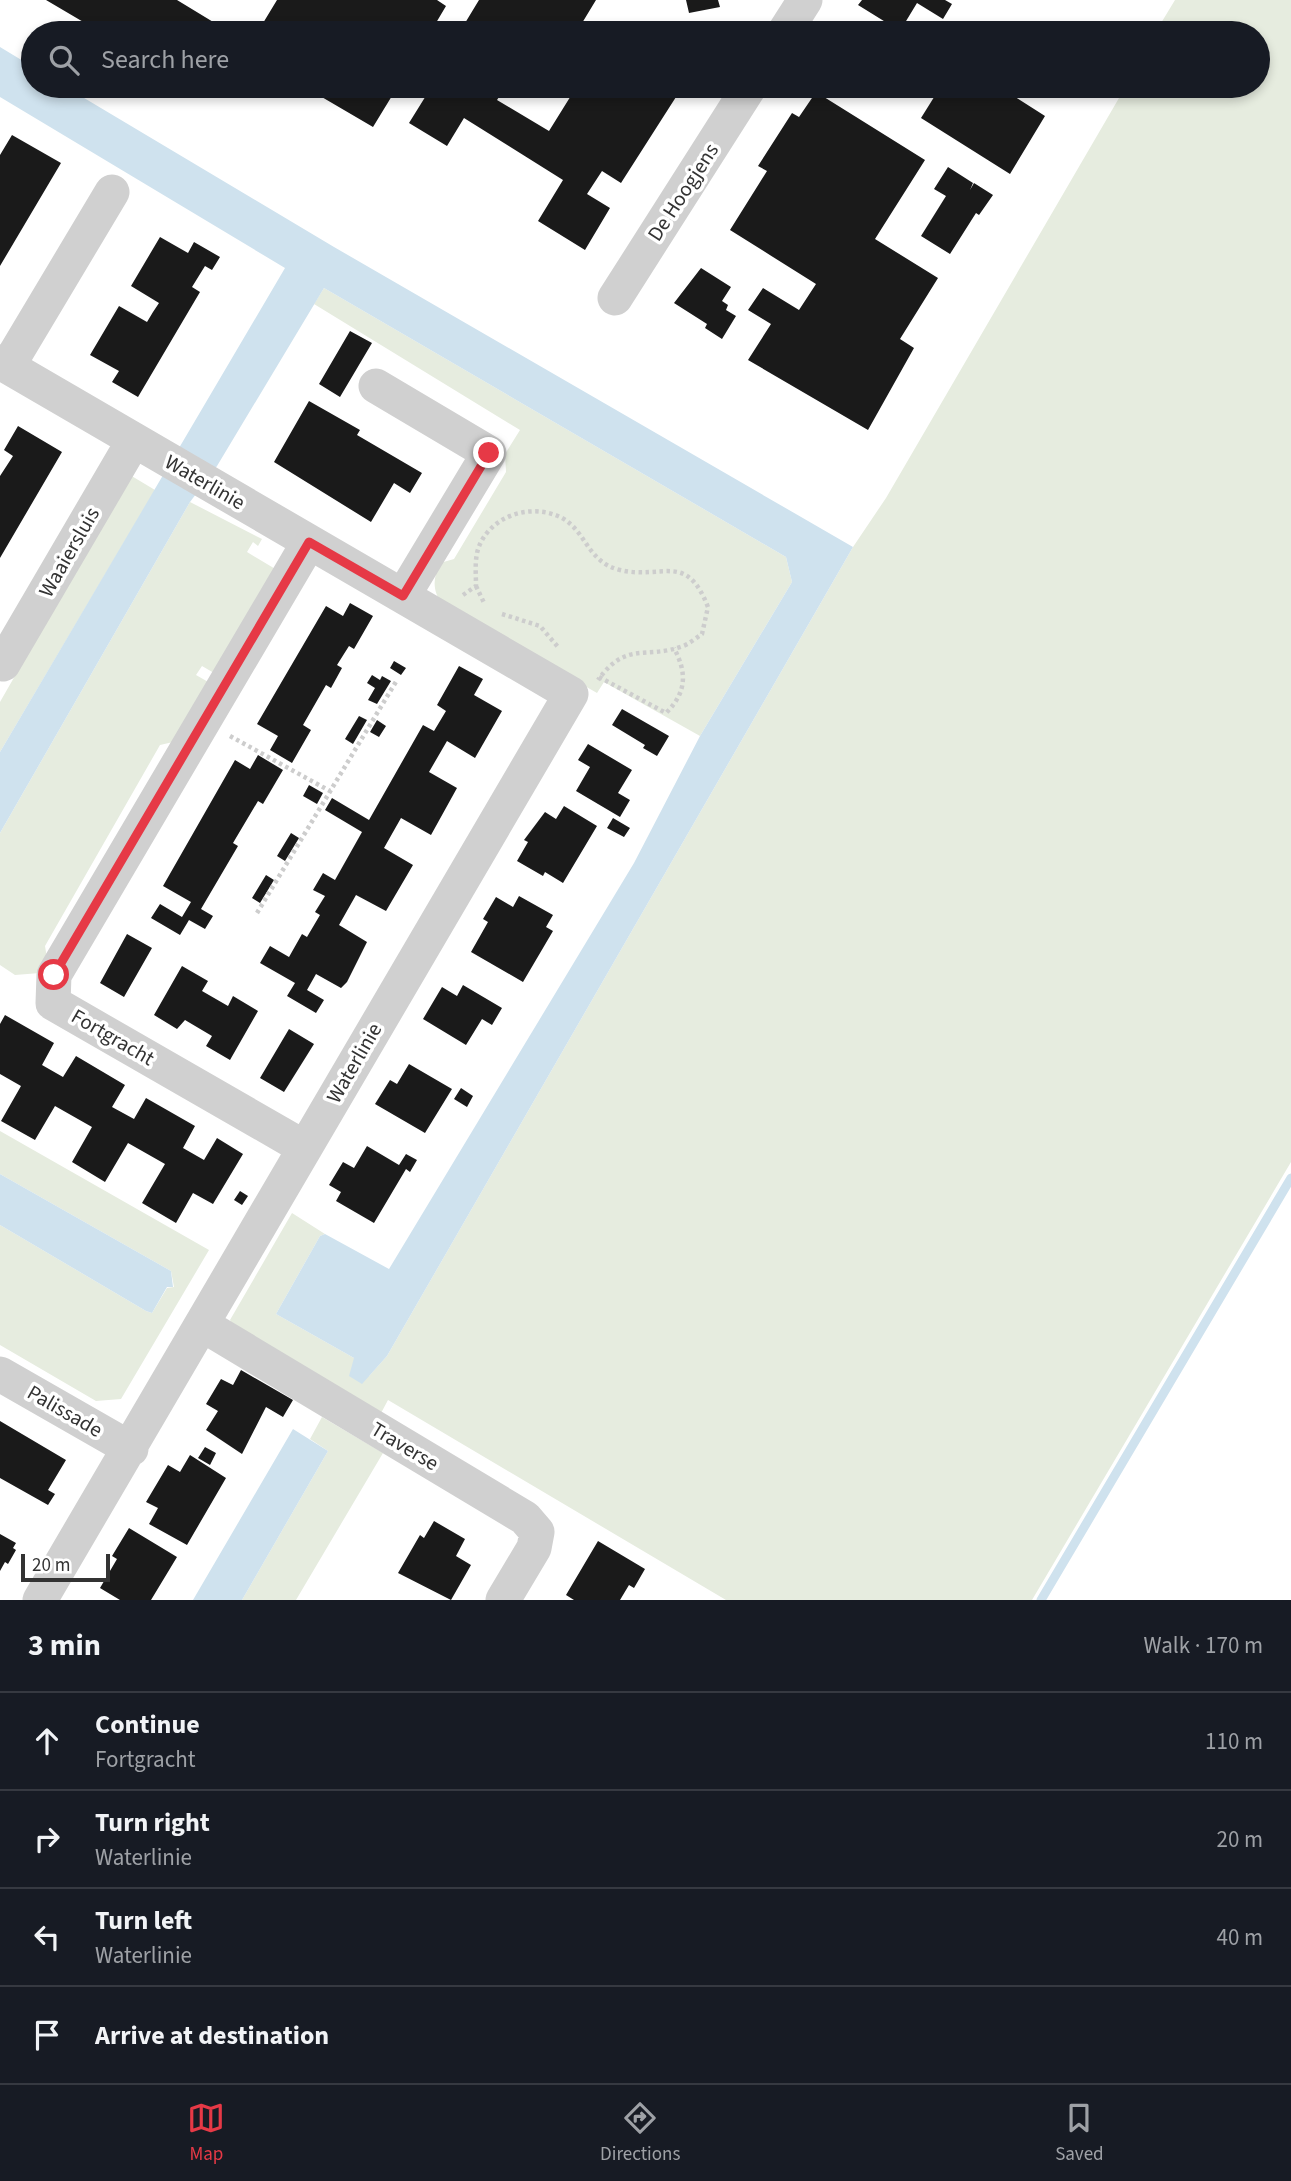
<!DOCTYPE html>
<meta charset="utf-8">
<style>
:root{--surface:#171b24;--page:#20242c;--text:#f1f3f6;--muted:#9ea1a6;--line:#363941;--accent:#e63946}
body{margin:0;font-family:"Source Sans 3",sans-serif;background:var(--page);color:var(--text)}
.scale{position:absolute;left:21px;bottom:18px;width:89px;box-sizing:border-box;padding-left:7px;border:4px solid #333;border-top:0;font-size:19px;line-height:24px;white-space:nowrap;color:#333;-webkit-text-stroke:5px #fff;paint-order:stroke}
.stop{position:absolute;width:21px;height:21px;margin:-16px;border:5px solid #e63946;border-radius:50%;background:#fff}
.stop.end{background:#e63946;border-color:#fff;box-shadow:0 2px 7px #0008}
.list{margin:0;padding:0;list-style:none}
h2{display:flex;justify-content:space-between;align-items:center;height:91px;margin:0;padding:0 28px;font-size:30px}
h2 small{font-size:23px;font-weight:400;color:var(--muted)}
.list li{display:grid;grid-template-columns:46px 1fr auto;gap:21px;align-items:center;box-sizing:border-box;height:98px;padding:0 28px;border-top:2px solid var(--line)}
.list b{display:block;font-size:26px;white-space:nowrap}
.list p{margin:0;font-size:23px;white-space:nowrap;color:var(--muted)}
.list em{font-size:23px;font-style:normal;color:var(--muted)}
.icon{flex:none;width:38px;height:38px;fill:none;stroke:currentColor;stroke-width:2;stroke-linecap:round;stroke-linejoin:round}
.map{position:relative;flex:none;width:1291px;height:1600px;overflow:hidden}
.search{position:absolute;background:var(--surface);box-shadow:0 4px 10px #0003;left:21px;right:21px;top:21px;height:77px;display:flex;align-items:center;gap:18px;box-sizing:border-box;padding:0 24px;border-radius:38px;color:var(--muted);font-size:26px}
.sheet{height:483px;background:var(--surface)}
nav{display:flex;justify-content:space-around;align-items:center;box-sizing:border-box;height:98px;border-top:2px solid var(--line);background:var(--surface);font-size:19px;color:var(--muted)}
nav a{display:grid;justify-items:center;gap:4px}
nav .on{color:var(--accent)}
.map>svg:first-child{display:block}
.green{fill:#e6ecdf}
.water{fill:#cfe2ee}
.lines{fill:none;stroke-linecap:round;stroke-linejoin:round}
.stream{stroke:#cfe2ee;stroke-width:9}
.building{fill:#1a1a1a}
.path{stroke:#cdcdcd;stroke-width:4.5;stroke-dasharray:3.5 3.5;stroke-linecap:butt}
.street{stroke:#d0d0d0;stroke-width:35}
.route{stroke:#e63946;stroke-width:9}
.labels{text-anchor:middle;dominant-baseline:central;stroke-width:7;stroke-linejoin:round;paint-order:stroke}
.street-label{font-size:21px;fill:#333;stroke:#fff}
</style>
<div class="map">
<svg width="1291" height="1600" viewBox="0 0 1291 1600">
<rect width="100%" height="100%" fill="#fff"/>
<path class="green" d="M1175,0H1291V1162L1032,1600H726L388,1400L380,1415L237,1332L230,1320L292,1213L325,1234L320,1236L276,1314L354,1358L369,1376L387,1356L853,547L886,498L1126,86H1258V33H1155Z
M324,288L786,557L792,582L700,736L604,682L597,693L442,604C432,590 433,578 440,563L454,559L506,472L505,454L520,430L314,304Z
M130,475L155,490L0,752V702Z
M190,502L262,539L258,546L253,542L247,552L277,570L214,673L202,666L196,675L210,683L173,742L160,745L45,946L47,958L40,973L15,975L0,965V833Z
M0,1131L209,1250L121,1399L96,1401L0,1345V1225L146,1311L152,1313L167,1288L174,1287L171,1271L0,1174Z
M322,1417L383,1453L296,1600H242L328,1451L310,1439Z"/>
<path class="water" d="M0,47L33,67V86H64L334,247L853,547L387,1356L362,1384L349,1376L354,1358L276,1314L320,1236L325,1234L389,1269L634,863L700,736L792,582L786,557L324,288L217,466L190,502L0,833V752L285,268L0,97Z
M0,1174L171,1271L173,1287H167L152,1313L146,1311L0,1225Z
M293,1429L328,1451L242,1600H193Z"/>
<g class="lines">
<path class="stream" d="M1041,1600L1291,1178"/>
</g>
<path class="building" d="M46,0H177L228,31L227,33H102Z
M277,0H437L446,6L430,33H257Z
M479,0H596L576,33H459Z
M686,0H718L720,7L689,13Z
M862,0H945L952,4L943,19L917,3L900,31L858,5Z
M303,86H398L373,127Z
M432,86H476L487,93L491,86H506L497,100L549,131L577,86H683L621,183L602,171L587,194L610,208L585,250L538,221L563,180L464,118L447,146L409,123Z
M941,86H998L1045,116L1010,174L921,118Z
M816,92L925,160L875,239L938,278L900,339L914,348L868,430L748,360L771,324L748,310L763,288L799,310L816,284L730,230L767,171L758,166L792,113L799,117Z
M12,135L61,163L0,266V155Z
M948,167L973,183L970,190L974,183L993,195L979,215L976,213L950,254L921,236L946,196L934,189Z
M160,237L188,253L194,242L220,257L212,270L205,266L192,287L200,292L138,397L112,382L119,371L90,355L119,306L147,322L153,312L159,303L131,286Z
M701,268L731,287L722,301L728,305L726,310L736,316L722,339L705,328L707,324L674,303Z
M350,331L372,343L340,397L319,384Z
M309,401L360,430L357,435L422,473L410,493L394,483L371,522L274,462Z
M18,426L62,452L0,558V476L13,456L4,450Z
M350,603L373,616L354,649L349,646L337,665L342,668L331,688L326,685L303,725L311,730L292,763L270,750L278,736L257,724L326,606L343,616Z
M394,661L406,668L401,675L390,668Z
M459,666L483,679L474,695L502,711L475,758L447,741L429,772L457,788L431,835L401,818L384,848L413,865L386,911L356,895L339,925L367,942L347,982L341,988L316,974L307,990L324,1000L316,1013L287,996L295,983L260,963L270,946L289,957L302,934L307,937L320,915L315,912L325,896L313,890L323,873L335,880L362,832L325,810L332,798L369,820L423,725L434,731L446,711L437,705Z
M372,675L380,680L382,676L391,681L377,704L368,700L375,688L367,683Z
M622,709L669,736L657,756L643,748L645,745L612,725Z
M359,716L367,720L353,744L345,739Z
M377,720L386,726L379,737L370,732Z
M588,744L632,770L618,793L630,800L620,817L576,791L590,767L578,760Z
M258,755L283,770L263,804L258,801L233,843L238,846L201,909L213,916L205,929L189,920L180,935L151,918L160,904L182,917L191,902L163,886L235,760L250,769Z
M309,785L323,793L317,804L303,796Z
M564,806L597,826L563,883L545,872L543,876L517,861L528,842L524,840L545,812L556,819Z
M613,818L630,828L624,837L607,828Z
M291,833L299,838L285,861L277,856Z
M266,875L274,880L260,903L252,898Z
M519,896L553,915L546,927L553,931L523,982L471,952L488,922L483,919L496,897L513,907Z
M127,934L152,948L124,997L100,983Z
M182,966L208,981L202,991L228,1006L233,996L258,1011L230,1060L206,1046L212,1036L185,1020L177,1029L154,1015Z
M463,985L502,1008L492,1025L482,1019L466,1045L423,1019L442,987L457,996Z
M5,1015L54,1043L42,1065L63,1077L76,1056L125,1085L112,1107L134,1119L146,1098L195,1126L183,1148L204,1160L217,1138L243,1154L213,1204L193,1193L176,1223L142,1203L165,1164L128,1143L105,1182L72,1162L92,1127L55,1106L35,1140L1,1121L21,1086L0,1074V1024Z
M289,1029L314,1044L284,1092L260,1078Z
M409,1064L452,1089L425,1133L375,1104L390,1080L397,1084Z
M461,1088L473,1096L467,1107L454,1099Z
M367,1146L399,1165L406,1154L417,1160L410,1172L406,1169L374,1223L336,1201L341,1192L329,1185L343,1162L354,1168Z
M240,1191L248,1196L242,1205L234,1200Z
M241,1370L293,1400L283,1417L266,1407L242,1454L206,1430L218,1411L206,1404L221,1379L233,1385Z
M0,1421L66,1460L48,1490L55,1494L48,1505L0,1478Z
M205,1447L216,1453L210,1465L198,1458Z
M190,1455L226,1478L187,1545L149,1524L158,1508L146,1502L168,1465L180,1472Z
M434,1521L465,1539L456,1556L471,1565L451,1600L398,1573L420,1535L424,1538Z
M129,1528L177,1557L151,1600H120L100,1588L117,1559L112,1556Z
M0,1534L16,1543L13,1548L16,1550L8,1564L5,1562L0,1571Z
M598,1541L645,1569L634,1588L629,1585L620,1600H574L566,1595Z"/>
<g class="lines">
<path class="path" d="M476,586L485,605
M463,595L476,586C476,572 474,557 480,544C494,514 533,503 562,518C587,532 587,562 620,570C663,580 686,551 708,607L702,634C696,638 689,644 683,646C646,660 627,640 598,680
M502,614L540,626L558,647
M599,677L666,713C687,692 687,673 674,648
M230,736L330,791
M257,913L397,680"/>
<path class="street" d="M784,33L805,0
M615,298L750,86
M0,362L571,694L40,1600
M8,366L112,192
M376,386L489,453L403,596
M0,662L3,664L134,440
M305,1148L53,1003L54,975L309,542
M203,1325L525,1518L537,1532L534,1548L503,1600
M0,1374L131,1449"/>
</g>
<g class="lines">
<path class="route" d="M54,975L309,542L403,596L489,453"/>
</g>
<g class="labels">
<g class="street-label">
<text transform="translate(683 192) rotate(-57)">De Hoogjens</text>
<text transform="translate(205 482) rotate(30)">Waterlinie</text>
<text transform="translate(69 552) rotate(-60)">Waaiersluis</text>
<text transform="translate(113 1037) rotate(30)">Fortgracht</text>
<text transform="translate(354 1063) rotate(-60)">Waterlinie</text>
<text transform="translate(65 1411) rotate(30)">Palissade</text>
<text transform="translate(405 1446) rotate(31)">Traverse</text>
</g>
</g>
</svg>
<div class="scale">20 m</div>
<div class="stop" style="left:54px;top:975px"></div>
<div class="stop end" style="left:489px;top:453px"></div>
<div class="search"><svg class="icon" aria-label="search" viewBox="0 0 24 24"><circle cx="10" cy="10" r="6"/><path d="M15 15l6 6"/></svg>Search here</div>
</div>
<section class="sheet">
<h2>3 min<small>Walk · 170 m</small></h2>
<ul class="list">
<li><svg class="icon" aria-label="ahead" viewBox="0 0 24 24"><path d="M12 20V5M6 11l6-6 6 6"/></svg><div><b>Continue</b><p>Fortgracht</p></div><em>110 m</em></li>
<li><svg class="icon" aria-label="right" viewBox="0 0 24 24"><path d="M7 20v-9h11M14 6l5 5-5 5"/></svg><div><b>Turn right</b><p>Waterlinie</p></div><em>20 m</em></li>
<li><svg class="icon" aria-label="left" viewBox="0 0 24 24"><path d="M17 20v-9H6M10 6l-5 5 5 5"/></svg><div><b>Turn left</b><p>Waterlinie</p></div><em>40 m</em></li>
<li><svg class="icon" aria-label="arrive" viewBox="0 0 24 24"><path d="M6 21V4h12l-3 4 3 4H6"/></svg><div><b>Arrive at destination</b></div></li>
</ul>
</section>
<nav>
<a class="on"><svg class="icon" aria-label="map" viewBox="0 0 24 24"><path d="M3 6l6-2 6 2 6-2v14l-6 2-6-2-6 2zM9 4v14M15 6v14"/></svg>Map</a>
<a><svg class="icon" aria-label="directions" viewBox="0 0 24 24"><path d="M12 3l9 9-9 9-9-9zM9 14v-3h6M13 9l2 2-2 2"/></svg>Directions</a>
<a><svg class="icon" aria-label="saved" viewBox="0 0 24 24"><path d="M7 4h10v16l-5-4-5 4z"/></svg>Saved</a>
</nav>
